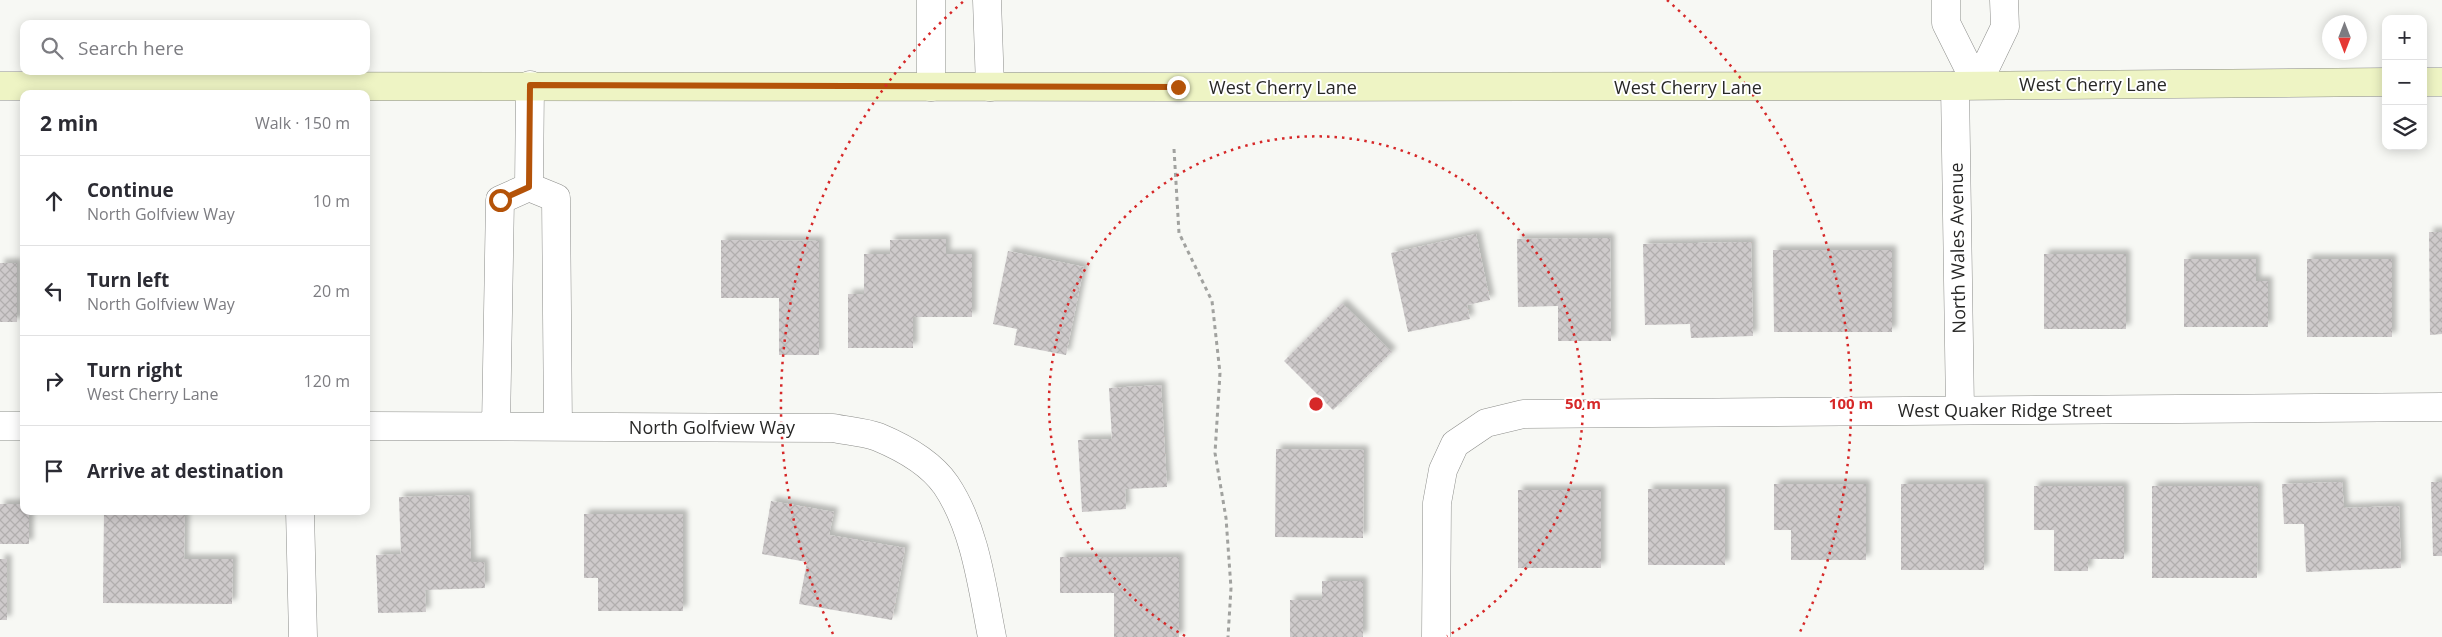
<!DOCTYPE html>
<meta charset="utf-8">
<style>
:root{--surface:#fff;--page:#f7f7f7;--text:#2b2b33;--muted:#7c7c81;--line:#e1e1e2}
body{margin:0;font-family:"Open Sans",sans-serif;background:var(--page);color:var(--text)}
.controls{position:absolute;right:15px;top:15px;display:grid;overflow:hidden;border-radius:10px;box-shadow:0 2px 12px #0003}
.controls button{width:45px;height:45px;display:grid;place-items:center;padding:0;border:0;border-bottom:1px solid var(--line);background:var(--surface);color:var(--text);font:25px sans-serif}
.compass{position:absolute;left:2322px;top:15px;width:45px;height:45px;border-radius:50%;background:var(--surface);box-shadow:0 2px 12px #0003;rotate:180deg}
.stop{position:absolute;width:15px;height:15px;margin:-11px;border:4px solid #b45309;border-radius:50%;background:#fff}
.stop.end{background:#b45309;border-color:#fff;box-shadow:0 1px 5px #0008}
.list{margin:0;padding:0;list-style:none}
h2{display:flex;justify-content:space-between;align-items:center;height:65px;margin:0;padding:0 20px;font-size:21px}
h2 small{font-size:16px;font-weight:400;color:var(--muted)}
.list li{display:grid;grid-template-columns:32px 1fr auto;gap:15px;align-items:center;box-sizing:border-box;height:90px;padding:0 20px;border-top:1px solid var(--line)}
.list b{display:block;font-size:19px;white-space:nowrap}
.list p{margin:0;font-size:16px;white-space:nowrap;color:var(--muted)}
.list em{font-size:16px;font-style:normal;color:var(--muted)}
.icon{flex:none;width:28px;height:28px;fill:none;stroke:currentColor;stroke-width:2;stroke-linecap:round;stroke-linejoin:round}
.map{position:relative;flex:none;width:2442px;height:637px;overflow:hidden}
.search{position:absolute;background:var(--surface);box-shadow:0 2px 12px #0003;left:20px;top:20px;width:350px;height:55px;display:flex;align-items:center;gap:12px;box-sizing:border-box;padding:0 18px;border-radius:10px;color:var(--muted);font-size:19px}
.panel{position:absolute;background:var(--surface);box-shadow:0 2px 12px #0003;left:20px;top:90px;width:350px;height:425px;border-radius:10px}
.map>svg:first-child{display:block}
.building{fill:url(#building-cross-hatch);filter:url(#shadow)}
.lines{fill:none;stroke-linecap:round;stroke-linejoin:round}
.street-casing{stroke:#8c8d8a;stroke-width:29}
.secondary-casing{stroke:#8c8d8a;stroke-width:29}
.path{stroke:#a1a29f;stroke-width:3;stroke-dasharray:4 4;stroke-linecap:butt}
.street{stroke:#fff;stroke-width:28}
.secondary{stroke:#eef4c4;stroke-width:28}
.route{stroke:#b45309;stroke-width:6}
.ring{fill:none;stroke:#d62828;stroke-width:2.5;stroke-dasharray:2.5 5}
.labels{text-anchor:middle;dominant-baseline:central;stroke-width:4;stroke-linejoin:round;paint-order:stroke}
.street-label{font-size:18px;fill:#272726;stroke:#fff}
.centre{fill:#d62828;stroke:#fff;stroke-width:2.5}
.ring-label{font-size:15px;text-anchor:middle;font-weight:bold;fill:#d62828;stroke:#fff;stroke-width:4;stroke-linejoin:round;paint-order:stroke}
</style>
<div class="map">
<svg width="2442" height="637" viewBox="0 0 2442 637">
<defs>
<pattern id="building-cross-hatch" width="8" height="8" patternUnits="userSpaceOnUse" patternTransform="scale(1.25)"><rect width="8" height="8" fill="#cecacb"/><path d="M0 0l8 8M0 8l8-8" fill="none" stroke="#b1aeae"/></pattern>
<filter id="shadow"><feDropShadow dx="4.5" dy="-4.5" stdDeviation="2.5" flood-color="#0004"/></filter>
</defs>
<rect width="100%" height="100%" fill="#f7f8f4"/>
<path class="building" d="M2429,232H2442V334L2430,335Z
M1476,234L1490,300L1467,305L1470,319L1408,332L1391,253Z
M1610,238L1611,341H1558V306L1518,307L1517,239Z
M946,239V254H972V317H913V348H848V294H864V254H890V240Z
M721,240L819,241V355H779V298H721Z
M1751,242L1753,336L1691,338L1690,324L1645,325L1643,244Z
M1773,250H1892V332H1774Z
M1008,251L1084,267L1066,355L1014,345L1017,329L993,324Z
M2044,254H2126V329H2044Z
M2184,259H2256V281H2268V327H2184Z
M2307,259H2392V337H2307Z
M0,263H17V322H0Z
M1342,303L1392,352L1333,410L1284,361Z
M1161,385L1167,487L1125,489L1126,509L1082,512L1078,440L1112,439L1109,388Z
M1276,449L1364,450L1363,538L1275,537Z
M2342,482L2344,508L2399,506L2401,568L2306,572L2304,524H2284L2282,484Z
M2431,482H2442V556H2433Z
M1774,484H1866V560H1791V530H1774Z
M1901,484H1984V570H1901Z
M2034,486H2124V559H2088V571H2054V530H2034Z
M2152,486H2258L2257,578H2152Z
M1648,489H1725V565H1648Z
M1518,490H1601V568H1518Z
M469,495L471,562H484L485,588L425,590L426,612L378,613L376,555L401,554L399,497Z
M771,501L834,512L829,535L905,548L892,620L799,604L807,562L762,554Z
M0,504H24V511H29V544H0Z
M104,511H185L184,559H233L232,604L103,603Z
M584,514H683V611H598V578H584Z
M1060,557H1179V637H1114V593H1060Z
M0,559H7V620H0Z
M1322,581H1363V637H1290V600H1322Z"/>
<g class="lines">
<g class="street-casing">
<path id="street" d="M931,0V87
M987,0L990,87
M1946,0V23L1977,85
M1977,85L2005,27L2004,0
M1955,86L1960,409
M529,187L530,85
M0,426H24
M366,426L833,428C847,431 864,432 878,437C902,447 930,462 946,485C975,528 982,586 992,637
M496,426L500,200L529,187L556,198L558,426
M300,511L303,637
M1436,637L1437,503L1443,470L1455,444L1486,423L1523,414L2442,407"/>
</g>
<g class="secondary-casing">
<path id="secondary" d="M2423,82H2442
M0,86L1178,87L1955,86L2386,82"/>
</g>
<path class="path" d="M1174,149L1179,233L1212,301L1220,373L1215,453L1226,518L1231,588L1228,637"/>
<use href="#street" class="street"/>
<use href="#secondary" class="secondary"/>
</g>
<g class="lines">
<path class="route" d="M500,200L529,187L530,85L1178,87"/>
</g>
<g class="ring">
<path d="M1185 636A267 267 0 1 1 1447 636"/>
<path d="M833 634A535 535 0 0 1 965 0M1667 0A535 535 0 0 1 1799 634"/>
</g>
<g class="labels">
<g class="street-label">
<text x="2093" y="84">West Cherry Lane</text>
<text x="1283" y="87">West Cherry Lane</text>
<text x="1688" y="87">West Cherry Lane</text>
<text transform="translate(1957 248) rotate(-91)">North Wales Avenue</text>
<text x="2005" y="410">West Quaker Ridge Street</text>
<text x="712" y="427">North Golfview Way</text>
</g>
</g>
<circle cx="1316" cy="404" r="8" class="centre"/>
<g class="ring-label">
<text x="1583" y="409">50 m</text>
<text x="1851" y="409">100 m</text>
</g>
</svg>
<div class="controls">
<button>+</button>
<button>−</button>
<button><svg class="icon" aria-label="layers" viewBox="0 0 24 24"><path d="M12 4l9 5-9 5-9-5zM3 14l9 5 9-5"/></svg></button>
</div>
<svg class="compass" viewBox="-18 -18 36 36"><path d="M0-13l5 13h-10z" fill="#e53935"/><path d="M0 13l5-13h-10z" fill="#7c7c81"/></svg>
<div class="stop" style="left:500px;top:200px"></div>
<div class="stop end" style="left:1178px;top:87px"></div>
<div class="search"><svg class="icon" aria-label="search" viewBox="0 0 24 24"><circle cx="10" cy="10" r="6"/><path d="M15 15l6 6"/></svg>Search here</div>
<section class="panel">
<h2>2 min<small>Walk · 150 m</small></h2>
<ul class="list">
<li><svg class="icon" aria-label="ahead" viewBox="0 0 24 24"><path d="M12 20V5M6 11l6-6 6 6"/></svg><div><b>Continue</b><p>North Golfview Way</p></div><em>10 m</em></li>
<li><svg class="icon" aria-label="left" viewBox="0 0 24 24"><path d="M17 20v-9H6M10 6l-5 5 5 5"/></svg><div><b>Turn left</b><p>North Golfview Way</p></div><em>20 m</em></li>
<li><svg class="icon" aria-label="right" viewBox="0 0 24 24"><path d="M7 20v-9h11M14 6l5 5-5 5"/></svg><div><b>Turn right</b><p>West Cherry Lane</p></div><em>120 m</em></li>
<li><svg class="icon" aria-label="arrive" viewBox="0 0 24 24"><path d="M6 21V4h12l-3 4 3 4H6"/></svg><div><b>Arrive at destination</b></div></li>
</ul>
</section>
</div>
